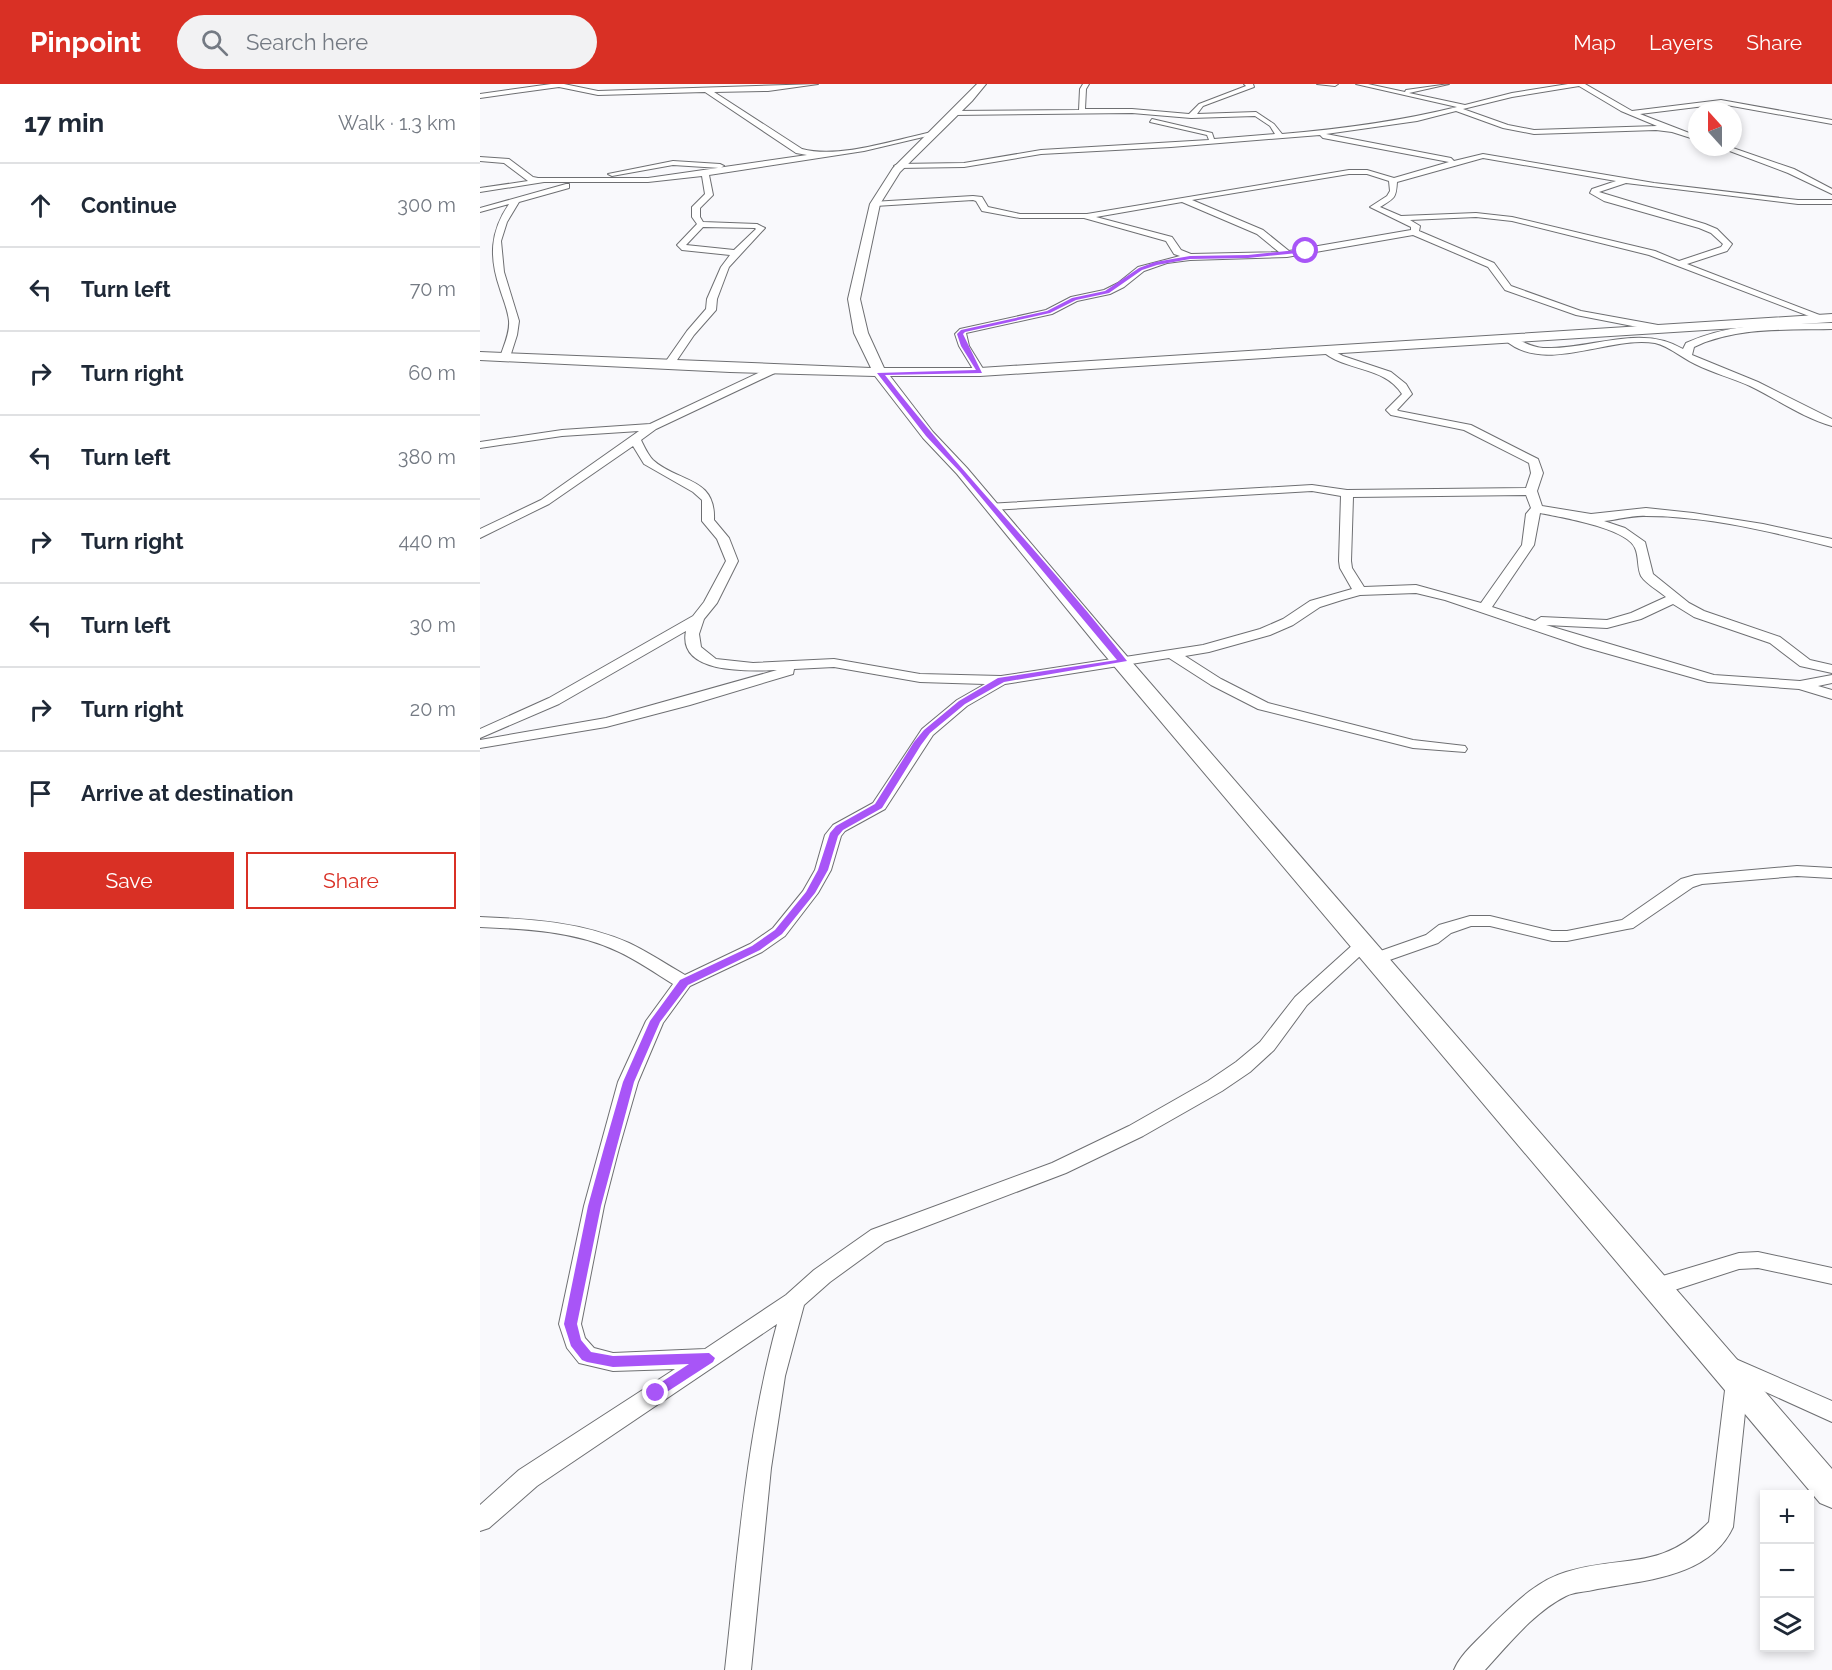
<!DOCTYPE html>
<meta charset="utf-8">
<style>
:root{--surface:#fff;--page:#f2f2f3;--text:#1f2937;--muted:#747a83;--line:#e0e1e3;--accent:#d93025}
body{margin:0;font-family:Raleway,sans-serif;background:var(--page);color:var(--text)}
.controls{position:absolute;right:18px;bottom:18px;display:grid;overflow:hidden;border-radius:0px;box-shadow:0 3px 9px #0003}
.controls button{width:54px;height:54px;display:grid;place-items:center;padding:0;border:0;border-bottom:2px solid var(--line);background:var(--surface);color:var(--text);font:30px sans-serif}
.compass{position:absolute;left:1208px;top:18px;width:54px;height:54px;border-radius:50%;background:var(--surface);box-shadow:0 3px 9px #0003;rotate:339deg}
.stop{position:absolute;width:18px;height:18px;margin:-14px;border:4px solid #a855f7;border-radius:50%;background:#fff}
.stop.end{background:#a855f7;border-color:#fff;box-shadow:0 2px 6px #0008}
.list{margin:0;padding:0;list-style:none}
h2{display:flex;justify-content:space-between;align-items:center;height:78px;margin:0;padding:0 24px;font-size:26px}
h2 small{font-size:20px;font-weight:400;color:var(--muted)}
.list li{display:grid;grid-template-columns:39px 1fr auto;gap:18px;align-items:center;box-sizing:border-box;height:84px;padding:0 24px;border-top:2px solid var(--line)}
.list b{display:block;font-size:22px;white-space:nowrap}
.list em{font-size:20px;font-style:normal;color:var(--muted)}
.actions{display:flex;gap:12px;padding:18px 24px}
.actions a{flex:1;padding:14px 0;border:2px solid var(--accent);border-radius:0px;text-align:center;font-size:21px;color:var(--accent)}
.actions .main{background:var(--accent);color:#fff}
.icon{flex:none;width:33px;height:33px;fill:none;stroke:currentColor;stroke-width:2;stroke-linecap:round;stroke-linejoin:round}
.map{position:relative;flex:none;width:1352px;height:1586px;overflow:hidden}
header{display:flex;align-items:center;gap:36px;box-sizing:border-box;height:84px;padding:0 30px;background:var(--accent);color:#fff}
header strong{font-size:28px}
nav{display:flex;gap:33px;margin-inline-start:auto;font-size:21px}
.search{width:420px;height:54px;background:var(--page);display:flex;align-items:center;gap:15px;box-sizing:border-box;padding:0 21px;border-radius:33px;color:var(--muted);font-size:22px}
main{display:flex}
aside{flex:1;background:var(--surface)}
.map>svg:first-child{display:block}
.lines{fill:none;stroke-linecap:round;stroke-linejoin:round}
.street-casing{stroke:#6e6f72;stroke-width:2}
.secondary-casing{stroke:#6e6f72;stroke-width:2}
.street{fill:#fff;fill-rule:evenodd}
.secondary{fill:#fff;fill-rule:evenodd}
.route{fill:#a855f7}
</style>
<header>
<strong>Pinpoint</strong>
<div class="search"><svg class="icon" aria-label="search" viewBox="0 0 24 24"><circle cx="10" cy="10" r="6"/><path d="M15 15l6 6"/></svg>Search here</div>
<nav><a>Map</a><a>Layers</a><a>Share</a></nav>
</header>
<main>
<aside>
<h2>17 min<small>Walk · 1.3 km</small></h2>
<ul class="list">
<li><svg class="icon" aria-label="ahead" viewBox="0 0 24 24"><path d="M12 20V5M6 11l6-6 6 6"/></svg><div><b>Continue</b></div><em>300 m</em></li>
<li><svg class="icon" aria-label="left" viewBox="0 0 24 24"><path d="M17 20v-9H6M10 6l-5 5 5 5"/></svg><div><b>Turn left</b></div><em>70 m</em></li>
<li><svg class="icon" aria-label="right" viewBox="0 0 24 24"><path d="M7 20v-9h11M14 6l5 5-5 5"/></svg><div><b>Turn right</b></div><em>60 m</em></li>
<li><svg class="icon" aria-label="left" viewBox="0 0 24 24"><path d="M17 20v-9H6M10 6l-5 5 5 5"/></svg><div><b>Turn left</b></div><em>380 m</em></li>
<li><svg class="icon" aria-label="right" viewBox="0 0 24 24"><path d="M7 20v-9h11M14 6l5 5-5 5"/></svg><div><b>Turn right</b></div><em>440 m</em></li>
<li><svg class="icon" aria-label="left" viewBox="0 0 24 24"><path d="M17 20v-9H6M10 6l-5 5 5 5"/></svg><div><b>Turn left</b></div><em>30 m</em></li>
<li><svg class="icon" aria-label="right" viewBox="0 0 24 24"><path d="M7 20v-9h11M14 6l5 5-5 5"/></svg><div><b>Turn right</b></div><em>20 m</em></li>
<li><svg class="icon" aria-label="arrive" viewBox="0 0 24 24"><path d="M6 21V4h12l-3 4 3 4H6"/></svg><div><b>Arrive at destination</b></div></li>
</ul>
<div class="actions"><a class="main">Save</a><a>Share</a></div>
</aside>
<div class="map">
<svg width="1352" height="1586" viewBox="0 0 1352 1586">
<rect width="100%" height="100%" fill="#f9f9fc"/>
<g class="lines">
<g class="street-casing">
<path id="street" d="M71,0H84L118,7L338,0L288,7L234,8L322,65C359,75 414,56 452,48L456,50L384,67L229,91L233,111L220,124V133L223,138L277,140L285,144L249,183L237,215L236,226L214,251L193,282L189,283L184,280L207,247L226,225L227,215L241,183L250,171L202,166L197,161L217,140L212,133V123L225,110L222,92L168,98H64L0,108V104L48,97L24,79L0,77V73L29,75L53,93L58,94H168L327,71L316,69L225,8L118,11L79,3L0,14V10ZM223,143L275,144L276,145L254,166L206,161Z
M603,0H609L606,5L605,25H652L709,30L719,20L766,2L764,0H773L774,3L723,22L717,30L776,28L794,40L802,50C861,45 920,37 977,23L876,0H888L925,8L926,6L969,0L929,9L985,21L1032,9L1088,0H1105L1152,27L1241,16L1352,36V40L1241,20L1160,30L1217,52V56L1192,48L1176,46L1054,50L1023,44L976,27L937,37L846,50L971,74L974,77L1003,70L1174,99L1318,116H1352V120H1318L1146,99L1119,108L1225,140L1237,145L1252,160L1247,167L1207,180L1350,235L1342,237L1169,171L1032,137L996,133L930,136L940,142L939,147L1014,179L1031,202L1101,227L1178,241L1183,244L1178,247L1096,231L1025,206L1008,183L933,151L807,173L710,176L687,179L664,187L644,203L630,210L597,217L572,230L486,249L489,262L505,288L496,290L479,262L475,250L480,245L566,226L591,213L624,206L638,199L658,183L700,172L694,170L686,157L604,134H540L502,127L496,117L493,116L395,122L391,120L392,118L493,112L502,113L508,123L540,130H607L869,86H887L914,94L969,78L843,54L840,51L691,63L561,70L484,83L418,84L414,82L418,80L484,79L561,66L729,56L727,51L670,38L672,35L732,49L734,55L795,50L790,42L775,32L711,34L652,29L473,31L470,29L473,27L599,26L600,5ZM1099,2L1141,27L1177,42L1054,46L1028,41L983,25L1032,13ZM1003,74L1136,97L1112,105L1110,109L1124,117L1219,144L1231,149L1243,160L1241,163L1199,177L1175,167L1032,133L996,129L921,132L900,123C915,114 916,114 917,98ZM869,90H887L909,97L910,107L907,112L890,123L931,143V146L809,167L783,146L712,116ZM702,118L777,150L799,168L711,170L701,166L692,153L616,133Z
M837,0H858L855,2Z
M1239,63H1250L1314,85L1352,105V110L1308,89Z
M193,77L240,80L244,82L240,84L193,81L132,92L128,90Z
M86,100H89V104L39,118L27,138L21,157L24,188L39,237L37,251L30,273L22,275L20,273C24,261 30,249 29,237C28,226 23,215 20,205C9,173 10,148 29,120L0,128V124Z
M1352,239V245C1306,246 1256,243 1214,263L1212,271L1278,298L1352,335V342C1323,334 1297,315 1270,302C1252,294 1233,289 1215,280C1202,274 1189,262 1175,259C1129,251 1063,292 1024,255L1029,252C1041,256 1050,263 1063,264C1111,266 1160,239 1203,265L1206,259C1251,238 1303,240 1352,239Z
M846,263L863,272L911,288L926,300L932,310L917,326L919,327L991,341L1058,375L1063,389L1057,407L1062,422L1111,430L1166,424L1213,429L1283,440L1352,455V463C1292,448 1228,432 1166,432C1152,431 1138,436 1124,437L1145,444L1165,458L1173,490L1209,519L1224,527L1300,553L1330,576L1352,581V589L1320,582L1290,559L1214,533L1193,520L1161,535L1127,544L1066,541L1234,591L1320,597L1352,591V599L1338,602L1352,606V615L1319,605L1228,598L1104,563L965,516L936,509L880,511L862,516L840,523L813,541L790,551L729,568L705,572L741,595L788,619L933,656L985,662L987,665L985,668L933,664L778,625L731,601L689,574L525,600L487,622L453,651L405,725L365,747L361,752L351,786L338,809L305,852L282,868L210,902L183,939L158,998L139,1064L124,1122L101,1240L105,1254L114,1264L133,1269L225,1265L306,1211L334,1186L391,1146L572,1079L649,1042L728,997L756,978L780,958L815,913L877,857H889L892,861L827,921L794,966L770,988L742,1007L663,1052L586,1089L405,1158L350,1198L324,1221L305,1292L291,1384L271,1586H245C258,1470 266,1353 297,1240L57,1402L9,1444L0,1447V1421L39,1386L195,1285L133,1287L99,1279L87,1264L79,1240L104,1122L138,998L166,937L193,900C175,889 157,876 137,867C94,847 46,845 0,843V833C50,835 102,838 149,859C168,868 186,880 205,891L270,860L293,844L323,807L335,786L345,751L353,741L393,719L442,645L477,616L505,600L440,598L354,583L314,585L313,590L210,621L126,643L0,664V656L126,634L297,586C270,587 197,591 206,547L79,620L0,654V645L69,614L213,532L224,518L246,477L237,455L222,437V416L213,408L164,380L153,362L69,420L0,454V445L61,416L159,347L82,352L0,364V358L82,346L170,340L289,284H297V288L176,345L161,356C164,362 168,371 173,376C198,399 236,392 234,436L249,454L258,477L237,519L224,535L219,550L221,563L236,575L273,579L354,575L440,590L521,592L723,561L780,545L803,535L830,517L872,505L860,484L859,477L861,412L832,407L511,426L505,422L507,420L832,401L867,406L1046,404L1051,389L1049,379L984,346L911,331L906,326L922,310C904,281 864,288 841,266ZM1046,411L1051,424L1046,430L1042,461L1001,519L936,501L884,503L872,484L871,477L873,413ZM1060,429C1080,433 1147,444 1155,464C1159,472 1157,484 1161,492C1166,500 1179,507 1186,513L1151,529L1127,536L1061,533L1055,537L1012,523L1054,461Z
M1317,782L1352,784V794L1317,792L1222,800L1213,803L1153,844L1147,845L1087,857H1072L1010,842H991L971,849L958,859L901,879H889L886,875L889,871L946,851L959,841L990,832H1010L1072,847H1087L1142,836L1201,795L1215,791Z
M1278,1168L1352,1184V1200L1278,1184L1259,1185L1176,1212L1168,1209L1165,1203L1168,1197L1176,1194L1259,1169Z
M1251,1273L1352,1317V1338L1268,1300L1253,1443C1229,1495 1161,1496 1113,1506C1104,1508 1094,1508 1086,1512C1054,1528 1029,1560 1005,1586H974C981,1569 999,1555 1012,1541C1034,1520 1056,1497 1086,1488C1144,1470 1181,1488 1229,1438L1246,1298L1249,1291L1243,1289L1240,1282L1243,1275Z"/>
</g>
<g class="secondary-casing">
<path id="secondary" d="M497,0H506L492,17L420,88L400,120L380,215L388,249L404,284H500L1352,230V238L500,292H410L453,348L487,384L632,555L1352,1385V1424L1340,1419L618,563L477,390L443,354L395,292L250,288L0,276V268L391,284L374,249L368,215L390,120L413,84Z"/>
</g>
<use href="#street" class="street"/>
<use href="#secondary" class="secondary"/>
</g>
<path class="route" d="M826,165L828,168L768,174L710,175L677,181L662,186L629,209L596,216L570,229L485,248L483,250L502,289L405,291C481,390 570,478 647,577L524,598L485,620L450,649L441,661L402,724L363,746L358,752L348,786L335,809L302,850L280,866L208,901L180,938L154,998L121,1122L97,1240L101,1256L111,1268L133,1272L229,1269L235,1274L233,1278L176,1315L171,1313L169,1309L171,1305L209,1280L133,1283L107,1278L102,1276L91,1262L84,1240L108,1122L124,1064L143,998L170,937L200,896L272,862L295,846L326,808L338,786L350,749L356,742L395,720L434,658L444,646L479,617L518,594L637,576L480,388L446,352L397,289L496,286L481,262L477,250L481,246L567,227L592,214L625,207L659,184L675,178L710,172L768,171Z"/>
</svg>
<div class="controls">
<button>+</button>
<button>−</button>
<button><svg class="icon" aria-label="layers" viewBox="0 0 24 24"><path d="M12 4l9 5-9 5-9-5zM3 14l9 5 9-5"/></svg></button>
</div>
<svg class="compass" viewBox="-18 -18 36 36"><path d="M0-13l5 13h-10z" fill="#e53935"/><path d="M0 13l5-13h-10z" fill="#747a83"/></svg>
<div class="stop" style="left:826px;top:167px"></div>
<div class="stop end" style="left:176px;top:1309px"></div>
</div>
</main>
